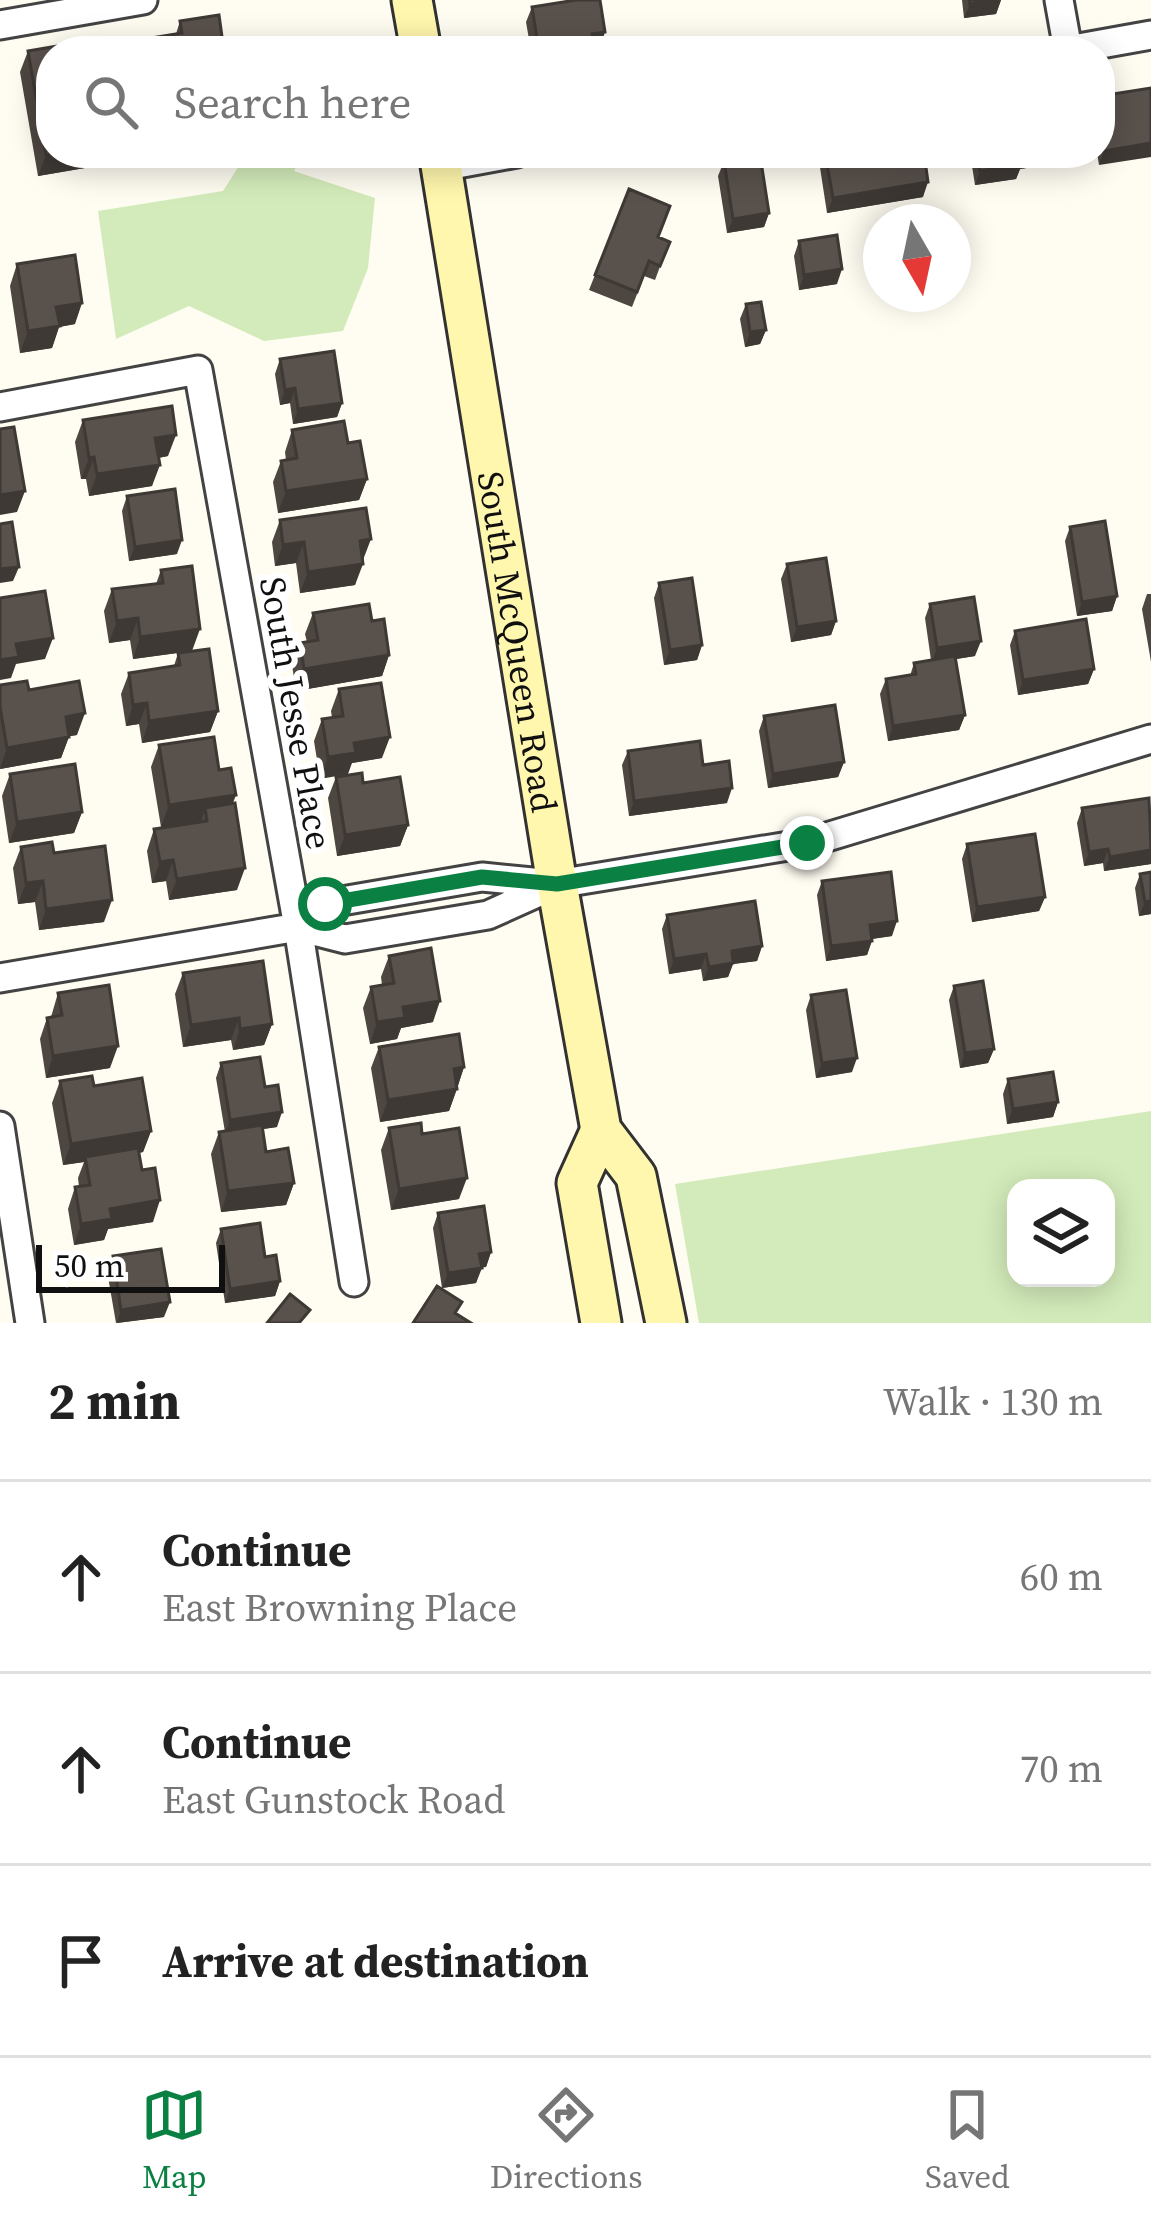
<!DOCTYPE html>
<meta charset="utf-8">
<style>
:root{--surface:#fff;--page:#f6f6f6;--text:#222;--muted:#767676;--line:#e0e0e0;--accent:#0b8043}
body{margin:0;font-family:"Source Serif 4",serif;background:var(--page);color:var(--text)}
.controls{position:absolute;right:36px;bottom:36px;display:grid;overflow:hidden;border-radius:24px;box-shadow:0 6px 30px #0003}
.controls button{width:108px;height:108px;display:grid;place-items:center;padding:0;border:0;border-bottom:3px solid var(--line);background:var(--surface);color:var(--text);font:60px sans-serif}
.compass{position:absolute;left:863px;top:204px;width:108px;height:108px;border-radius:50%;background:var(--surface);box-shadow:0 6px 30px #0003;rotate:171deg}
.scale{position:absolute;left:36px;bottom:30px;width:189px;box-sizing:border-box;padding-left:12px;border:6px solid #101010;border-top:0;font-size:33px;line-height:42px;white-space:nowrap;color:#101010;-webkit-text-stroke:9px #fff;paint-order:stroke}
.stop{position:absolute;width:36px;height:36px;margin:-27px;border:9px solid #0b8043;border-radius:50%;background:#fff}
.stop.end{background:#0b8043;border-color:#fff;box-shadow:0 3px 12px #0008}
.list{margin:0;padding:0;list-style:none}
h2{display:flex;justify-content:space-between;align-items:center;height:156px;margin:0;padding:0 48px;font-size:51px}
h2 small{font-size:39px;font-weight:400;color:var(--muted)}
.list li{display:grid;grid-template-columns:78px 1fr auto;gap:36px;align-items:center;box-sizing:border-box;height:192px;padding:0 48px;border-top:3px solid var(--line)}
.list b{display:block;font-size:45px;white-space:nowrap}
.list p{margin:0;font-size:39px;white-space:nowrap;color:var(--muted)}
.list em{font-size:39px;font-style:normal;color:var(--muted)}
.icon{flex:none;width:66px;height:66px;fill:none;stroke:currentColor;stroke-width:2;stroke-linecap:round;stroke-linejoin:round}
.map{position:relative;flex:none;width:1151px;height:1323px;overflow:hidden}
.search{position:absolute;background:var(--surface);box-shadow:0 6px 30px #0003;left:36px;right:36px;top:36px;height:132px;display:flex;align-items:center;gap:30px;box-sizing:border-box;padding:0 42px;border-radius:48px;color:var(--muted);font-size:45px}
.sheet{height:732px;background:var(--surface)}
nav{display:flex;justify-content:space-around;align-items:center;box-sizing:border-box;height:168px;border-top:3px solid var(--line);background:var(--surface);font-size:33px;color:var(--muted)}
nav a{display:grid;justify-items:center;gap:6px}
nav .on{color:var(--accent)}
.map>svg:first-child{display:block}
.green{fill:#d3ebba;fill-rule:evenodd}
.lines{fill:none;stroke-linecap:round;stroke-linejoin:round}
.street-casing{stroke:#434343;stroke-width:33}
.secondary-casing{stroke:#323232;stroke-width:45}
.street{stroke:#fff;stroke-width:27}
.secondary{stroke:#fff7ad;stroke-width:39}
.wall{fill:#4d4641}
.shaded-wall{fill:#3e3935}
.building{fill:#59514c;stroke:#3e3935;stroke-width:3}
.route{stroke:#0b8043;stroke-width:15}
.labels{text-anchor:middle;dominant-baseline:central;stroke-width:12;stroke-linejoin:round;paint-order:stroke}
.street-label{font-size:36px;fill:#101010;stroke:#fff}
</style>
<div class="map">
<svg width="1151" height="1323" viewBox="0 0 1151 1323">
<rect width="100%" height="100%" fill="#fffdf2"/>
<path class="green" d="M247,153H304L294,171L375,198L368,268L343,331L264,341L189,306L116,339L98,211L223,191Z
M1151,1111V1323H699L675,1184ZM1106,1188V1278H1016V1188Z"/>
<g class="lines">
<g class="street-casing">
<path id="street" d="M1059,0L1068,50
M0,25L143,0
M1062,51L1151,35
M441,167L517,153
M0,407L198,370L298,927L354,1282
M298,927L324,904L482,877L553,884
M0,978L298,927L345,939L488,915L557,884L807,843L1151,739
M0,1126L30,1323"/>
</g>
<g class="secondary-casing">
<g id="secondary">
<path d="M412,0L421,51"/>
<path id="s1" d="M439,153L557,884L601,1130L636,1176L666,1323"/>
<path d="M601,1130L577,1183L601,1323"/>
</g>
</g>
<use href="#street" class="street"/>
<use href="#secondary" class="secondary"/>
</g>
<path class="wall" d="M962,0H1001L996,14L964,18Z
M532,7L600,47L594,48L595,51H531L526,22Z
M180,21L224,51H141L145,39L176,34Z
M28,51H51L114,163L38,176L20,72Z
M1151,88L1099,165L1097,153H1100V96Z
M822,153H924L923,197L827,213L819,161Z
M970,153H1049L1045,165L1020,169L1016,179L975,185Z
M724,161L769,213L764,227L727,233L718,176Z
M629,189L658,237L664,256L655,280L644,276L632,307L589,290Z
M799,241L837,284L799,290L794,256Z
M17,264L75,324L59,327L52,348L20,353L10,286Z
M746,304L766,330L760,344L745,347L740,319Z
M280,359L342,403L337,417L293,424L290,403L280,405L275,374Z
M83,420L168,456L158,458L152,486L89,496L86,479H81L75,442Z
M292,430L348,443L367,479L359,500L278,513L273,482L281,461L286,460L285,452Z
M127,496L177,554L129,561L122,511Z
M280,520L362,560L355,585L300,593L296,563L275,566L272,542Z
M1070,527L1117,596L1112,611L1077,616L1065,541Z
M787,564L836,621L831,635L791,642L781,579Z
M161,570L192,651L133,659L130,640L109,643L104,611L112,589L156,584Z
M659,583L702,645L697,660L664,665L654,598Z
M1147,594H1151V662L1142,609Z
M930,604L975,656L956,659L965,715L959,730L888,741L880,694L886,679L910,676L914,663L931,660L925,618Z
M313,613L372,621L389,655L382,676L296,691L292,665L300,643L307,642L305,634Z
M1015,631L1094,669L1088,684L1018,695L1010,645Z
M178,653L218,711L210,732L142,743L139,724L126,726L121,694L129,673L174,666Z
M0,685L29,690L77,735L69,736L61,758L0,769Z
M339,689L382,758L352,763L320,779L314,741L322,719L332,718L331,711Z
M764,716L844,762L838,777L768,788L759,731Z
M159,745L219,770L237,890L169,900L166,881L152,883L147,851L154,829L201,821L161,827L151,767Z
M628,751L727,803L629,816L622,765Z
M10,774L82,812L74,833L9,843L2,796Z
M336,777L408,825L400,846L337,856L328,798Z
M1082,808L1151,810V864L1104,871L1103,863L1084,866L1077,823Z
M967,844L1045,897L1039,911L972,922L962,859Z
M21,847L104,922L39,930L35,902L18,904L13,868Z
M1151,872V914L1139,916L1135,888L1140,874Z
M822,881L892,936L872,939L867,955L826,961L817,895Z
M667,915L762,946L757,961L733,964L728,977L703,981L701,969L669,974L662,929Z
M389,956L433,1022L401,1028L397,1039L370,1044L363,1008L371,987L382,985L381,977Z
M183,973L272,1024L264,1045L233,1050L231,1040L183,1047L175,994Z
M954,986L994,1049L988,1063L960,1068L949,1000Z
M58,993L110,1068L46,1078L40,1039L47,1018L51,1017Z
M811,995L852,1072L816,1078L806,1010Z
M379,1047L464,1067L449,1111L380,1122L371,1068Z
M221,1063L265,1087L277,1127L262,1129L266,1152L294,1183L286,1205L221,1212L211,1154L219,1132H225L216,1078Z
M1008,1079L1058,1102L1053,1117L1007,1124L1003,1094Z
M60,1081L94,1086L151,1131L143,1152L139,1153L153,1222L108,1229L104,1240L74,1245L68,1209L75,1187H79L78,1178L84,1162L63,1165L52,1103Z
M389,1128L422,1134L459,1199L391,1210L381,1150Z
M438,1213L491,1252L486,1267H481L476,1283L442,1288L433,1228Z
M221,1229L265,1257L280,1281L275,1296L225,1303L216,1243Z
M113,1256L164,1317L116,1323L107,1271Z"/>
<path class="shaded-wall" d="M1001,0L996,14L964,18L970,4Z
M605,32L600,47L587,49L592,34Z
M1151,143V157L1099,165L1104,151Z
M56,153H118L114,163L38,176L46,155Z
M1032,153H1049L1045,165L1020,169L1016,179L975,185L980,171L1020,155Z
M928,182L923,197L827,213L833,198Z
M769,213L764,227L727,233L733,219Z
M842,269L837,284L799,290L804,275Z
M82,303L75,324L59,327L52,348L20,353L28,331L56,307Z
M766,330L760,344L745,347L750,332Z
M295,388L290,403L280,405L285,390Z
M342,403L337,417L293,424L298,409Z
M176,435L168,456L148,460L155,438Z
M94,457L86,479H81L89,458Z
M160,465L152,486L89,496L97,474Z
M367,479L359,500L278,513L286,491Z
M25,491L17,512L0,515V495Z
M371,539L363,560L360,541Z
M182,540L177,554L129,561L135,547Z
M304,542L296,563L275,566L283,545Z
M363,564L355,585L300,593L308,572Z
M19,567L13,581L0,583V569Z
M1117,596L1112,611L1077,616L1082,602Z
M138,618L130,640L109,643L117,621Z
M836,621L831,635L791,642L797,627Z
M200,629L192,651L133,659L140,637Z
M53,638L45,659L16,664L11,678L0,680V660L16,644Z
M981,641L975,656L932,663L937,648Z
M702,645L697,660L664,665L670,650Z
M389,655L382,676L296,691L304,669Z
M1094,669L1088,684L1018,695L1023,680Z
M147,703L139,724L126,726L133,705Z
M218,711L210,732L142,743L149,721Z
M85,713L77,735L58,738L66,717Z
M965,715L959,730L888,741L893,726Z
M69,737L61,758L0,769L7,748Z
M390,737L382,758L352,763L348,774L320,779L328,757L354,743Z
M844,762L838,777L768,788L773,774Z
M732,788L727,803L629,816L634,801Z
M236,795L228,816L205,808L201,821L161,827L169,805Z
M82,812L74,833L9,843L17,822Z
M408,825L400,846L337,856L345,835Z
M1108,849L1103,863L1084,866L1089,852Z
M1151,850V864L1104,871L1110,857Z
M173,860L166,881L152,883L160,862Z
M245,868L237,890L169,900L177,879Z
M43,881L35,902L18,904L26,883Z
M1045,897L1039,911L972,922L977,907Z
M112,900L104,922L39,930L46,909Z
M1151,901V914L1139,916L1145,902Z
M897,921L892,936L864,940L870,925Z
M872,941L867,955L826,961L831,946Z
M762,946L757,961L733,964L728,977L703,981L709,967L732,951Z
M706,954L701,969L669,974L674,959Z
M440,1001L433,1022L401,1028L397,1039L370,1044L377,1022L403,1007Z
M239,1018L231,1040L183,1047L191,1025Z
M272,1024L264,1045L233,1050L240,1029Z
M118,1046L110,1068L46,1078L53,1056Z
M994,1049L988,1063L960,1068L965,1053Z
M857,1058L852,1072L816,1078L822,1063Z
M464,1067L457,1089L454,1069Z
M457,1089L449,1111L380,1122L388,1100Z
M1058,1102L1053,1117L1007,1124L1013,1109Z
M282,1112L277,1127L225,1135L230,1120Z
M151,1131L143,1152L86,1161L85,1157L84,1162L63,1165L71,1144Z
M467,1178L459,1199L391,1210L399,1189Z
M294,1183L286,1205L221,1212L228,1191Z
M160,1200L153,1222L108,1229L104,1240L74,1245L81,1224L110,1209Z
M491,1252L486,1267L474,1269L479,1254Z
M482,1268L476,1283L442,1288L448,1273Z
M280,1281L275,1296L225,1303L230,1289Z
M170,1302L164,1317L117,1323L121,1310Z"/>
<path class="building" d="M576,0H600L605,32L592,34L595,51H539L532,7Z
M969,0H997L970,4Z
M219,15L224,51H147L145,39L182,33L180,21Z
M69,44L70,51H51V153H56L46,155L28,51Z
M1151,88V143L1104,151L1100,127V96Z
M825,153H924L928,182L833,198Z
M977,153H1032L1020,155L1021,164L980,171Z
M760,155L769,213L733,219L724,161Z
M629,189L670,206L658,237L670,242L660,266L649,261L637,292L595,275Z
M837,235L842,269L804,275L799,241Z
M75,255L82,303L56,307L60,326L28,331L17,264Z
M761,302L766,330L750,332L746,304Z
M334,351L342,403L298,409L295,388L285,390L280,359Z
M172,406L176,435L155,438L160,465L97,474L94,457L89,458L83,420Z
M344,421L348,443L360,441L367,479L286,491L281,461L297,458L292,430Z
M14,427L25,491L0,495V429Z
M175,489L182,540L135,547L127,496Z
M366,508L371,539L360,541L363,564L308,572L304,542L283,545L280,520Z
M1105,521L1117,596L1082,602L1070,527Z
M12,522L19,567L0,569V524Z
M826,558L836,621L797,627L787,564Z
M192,566L200,629L140,637L138,618L117,621L112,589L163,583L161,570Z
M692,578L702,645L670,650L659,583Z
M45,591L53,638L16,644L19,657L0,660V598Z
M974,597L981,641L937,648L930,604Z
M369,604L372,621L384,619L389,655L304,669L300,643L318,640L313,613Z
M1086,619L1094,669L1023,680L1015,631Z
M209,649L218,711L149,721L147,703L133,705L129,673L180,665L178,653Z
M955,656L965,715L893,726L886,679L916,674L914,663Z
M27,681L29,690L79,681L85,713L66,717L69,737L7,748L0,707V685Z
M381,683L390,737L354,743L356,753L328,757L322,719L343,716L339,689Z
M835,705L844,762L773,774L764,716Z
M214,737L219,770L231,768L236,795L169,805L159,745Z
M700,741L703,765L729,761L732,788L634,801L628,751Z
M75,764L82,812L17,822L10,774Z
M362,773L363,783L400,777L408,825L345,835L336,777Z
M1149,798L1151,850L1110,857L1108,849L1089,852L1082,808Z
M235,803L245,868L177,879L173,860L160,862L154,829L207,821L205,808Z
M1035,834L1045,897L977,907L967,844Z
M52,842L54,853L105,846L112,900L46,909L43,881L26,883L21,847Z
M891,872L897,921L870,925L872,941L831,946L822,881Z
M1151,872V901L1145,902L1140,874Z
M755,901L762,946L732,951L733,963L709,967L706,954L674,959L667,915Z
M431,948L440,1001L403,1007L405,1018L377,1022L371,987L394,983L389,956Z
M263,961L272,1024L240,1029L239,1018L191,1025L183,973Z
M983,981L994,1049L965,1053L954,986Z
M109,985L118,1046L53,1056L47,1018L62,1015L58,993Z
M846,990L857,1058L822,1063L811,995Z
M459,1034L464,1067L454,1069L457,1089L388,1100L379,1047Z
M260,1057L265,1087L278,1085L282,1112L230,1120L221,1063Z
M1053,1072L1058,1102L1013,1109L1008,1079Z
M92,1076L94,1086L142,1078L151,1131L71,1144L60,1081Z
M421,1123L422,1134L459,1128L467,1178L399,1189L389,1128Z
M262,1125L266,1152L288,1148L294,1183L228,1191L219,1132Z
M138,1148L142,1170L155,1168L160,1200L110,1209L112,1219L81,1224L75,1187L90,1185L85,1157Z
M484,1206L491,1252L479,1254L482,1268L448,1273L438,1213Z
M260,1223L265,1257L276,1255L280,1281L230,1289L221,1229Z
M161,1249L170,1302L121,1310L113,1256Z
M437,1286L462,1302L455,1313L471,1323H413Z
M290,1294L310,1310L299,1323H267Z"/>
<g class="lines">
<path class="route" d="M325,904L482,877L557,884L807,843"/>
</g>
<g class="labels">
<g class="street-label">
<text stroke="none"><textPath href="#s1" startOffset="495">South McQueen Road</textPath></text>
<text transform="translate(296 713) rotate(80)">South Jesse Place</text>
</g>
</g>
</svg>
<div class="controls">
<button><svg class="icon" aria-label="layers" viewBox="0 0 24 24"><path d="M12 4l9 5-9 5-9-5zM3 14l9 5 9-5"/></svg></button>
</div>
<svg class="compass" viewBox="-18 -18 36 36"><path d="M0-13l5 13h-10z" fill="#e53935"/><path d="M0 13l5-13h-10z" fill="#767676"/></svg>
<div class="scale">50 m</div>
<div class="stop" style="left:325px;top:904px"></div>
<div class="stop end" style="left:807px;top:843px"></div>
<div class="search"><svg class="icon" aria-label="search" viewBox="0 0 24 24"><circle cx="10" cy="10" r="6"/><path d="M15 15l6 6"/></svg>Search here</div>
</div>
<section class="sheet">
<h2>2 min<small>Walk · 130 m</small></h2>
<ul class="list">
<li><svg class="icon" aria-label="ahead" viewBox="0 0 24 24"><path d="M12 20V5M6 11l6-6 6 6"/></svg><div><b>Continue</b><p>East Browning Place</p></div><em>60 m</em></li>
<li><svg class="icon" aria-label="ahead" viewBox="0 0 24 24"><path d="M12 20V5M6 11l6-6 6 6"/></svg><div><b>Continue</b><p>East Gunstock Road</p></div><em>70 m</em></li>
<li><svg class="icon" aria-label="arrive" viewBox="0 0 24 24"><path d="M6 21V4h12l-3 4 3 4H6"/></svg><div><b>Arrive at destination</b></div></li>
</ul>
</section>
<nav>
<a class="on"><svg class="icon" aria-label="map" viewBox="0 0 24 24"><path d="M3 6l6-2 6 2 6-2v14l-6 2-6-2-6 2zM9 4v14M15 6v14"/></svg>Map</a>
<a><svg class="icon" aria-label="directions" viewBox="0 0 24 24"><path d="M12 3l9 9-9 9-9-9zM9 14v-3h6M13 9l2 2-2 2"/></svg>Directions</a>
<a><svg class="icon" aria-label="saved" viewBox="0 0 24 24"><path d="M7 4h10v16l-5-4-5 4z"/></svg>Saved</a>
</nav>
